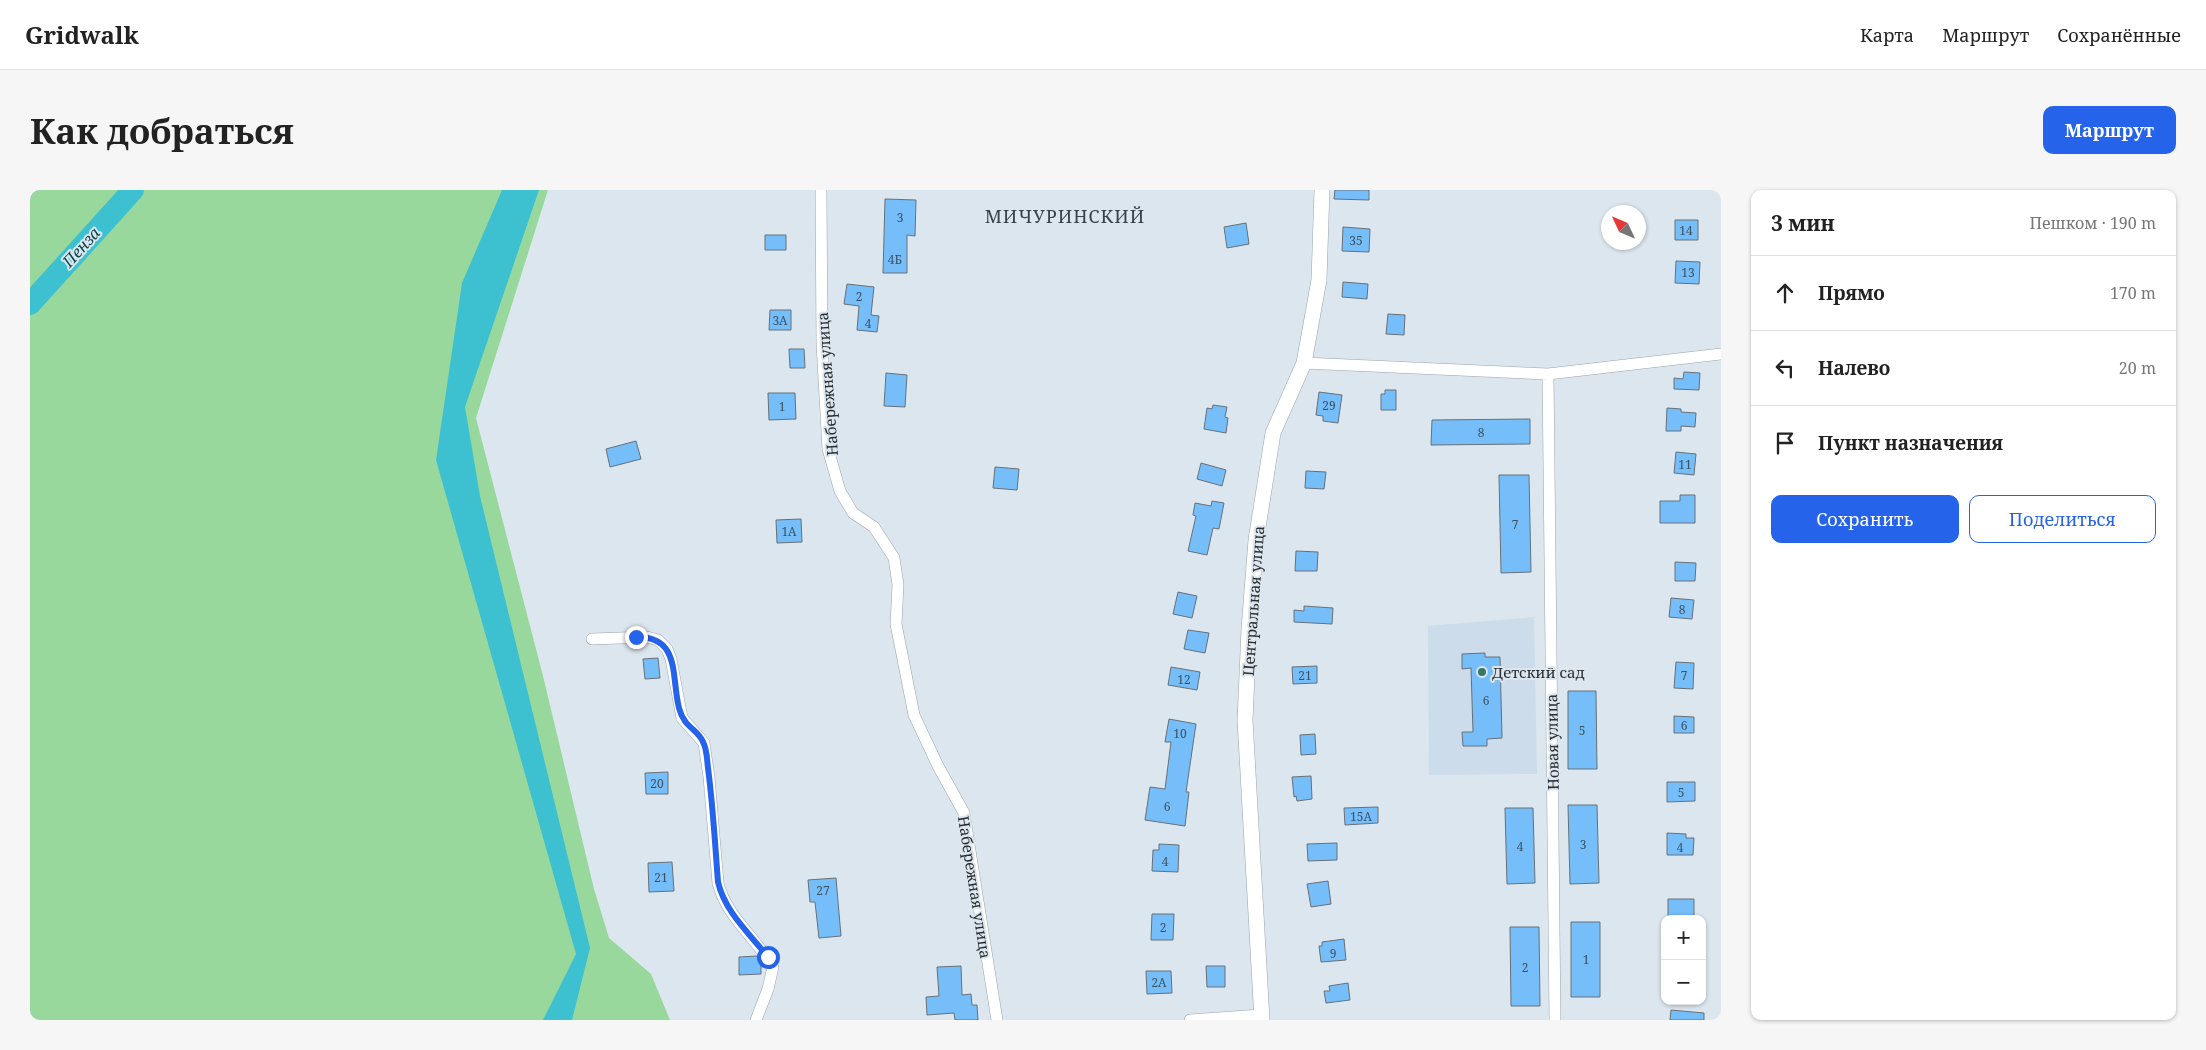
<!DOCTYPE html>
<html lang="ru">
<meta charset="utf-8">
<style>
:root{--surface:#fff;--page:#f6f6f6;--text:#222;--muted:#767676;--line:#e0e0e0;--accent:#2563eb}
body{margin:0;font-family:"Noto Serif",serif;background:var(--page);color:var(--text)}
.controls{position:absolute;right:15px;bottom:15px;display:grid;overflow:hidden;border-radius:10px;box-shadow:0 1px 4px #0004}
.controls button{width:45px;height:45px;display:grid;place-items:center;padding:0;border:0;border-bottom:1px solid var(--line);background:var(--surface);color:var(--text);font:25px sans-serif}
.compass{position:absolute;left:1571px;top:15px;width:45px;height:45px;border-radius:50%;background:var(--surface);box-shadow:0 1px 4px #0004;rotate:314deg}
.stop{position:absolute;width:15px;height:15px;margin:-11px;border:4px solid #2563eb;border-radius:50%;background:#fff}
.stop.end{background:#2563eb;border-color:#fff;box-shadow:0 1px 5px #0008}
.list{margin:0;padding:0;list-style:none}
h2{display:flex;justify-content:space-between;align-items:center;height:65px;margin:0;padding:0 20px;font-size:21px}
h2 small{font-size:16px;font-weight:400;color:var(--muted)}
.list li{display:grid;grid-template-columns:32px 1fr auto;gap:15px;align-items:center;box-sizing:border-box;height:75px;padding:0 20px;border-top:1px solid var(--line)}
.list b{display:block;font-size:19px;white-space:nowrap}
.list em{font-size:16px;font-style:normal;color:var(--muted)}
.actions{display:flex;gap:10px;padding:15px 20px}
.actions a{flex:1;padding:11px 0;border:1px solid var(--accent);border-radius:10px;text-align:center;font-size:18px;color:var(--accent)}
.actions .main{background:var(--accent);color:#fff}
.icon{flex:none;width:28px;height:28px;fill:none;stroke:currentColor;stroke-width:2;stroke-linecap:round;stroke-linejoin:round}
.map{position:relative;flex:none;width:1691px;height:830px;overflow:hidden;border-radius:10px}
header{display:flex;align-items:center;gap:30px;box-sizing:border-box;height:70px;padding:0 25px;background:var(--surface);border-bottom:1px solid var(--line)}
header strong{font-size:24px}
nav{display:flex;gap:28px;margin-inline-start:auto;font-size:18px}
.intro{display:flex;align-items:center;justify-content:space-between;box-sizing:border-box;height:120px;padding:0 30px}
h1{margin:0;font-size:35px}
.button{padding:12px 22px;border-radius:10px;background:var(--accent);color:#fff;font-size:18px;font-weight:700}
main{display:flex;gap:30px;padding:0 30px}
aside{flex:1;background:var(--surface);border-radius:10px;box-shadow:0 1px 4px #0004}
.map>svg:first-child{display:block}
.built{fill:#ccdcea}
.green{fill:#98d89d}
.water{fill:#3dc1d0}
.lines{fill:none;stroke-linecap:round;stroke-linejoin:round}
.river{stroke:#3dc1d0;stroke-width:22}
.building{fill:#76bef9;stroke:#677078}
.minor-casing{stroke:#9ba4ac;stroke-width:12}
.tertiary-casing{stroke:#9ba4ac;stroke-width:16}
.minor{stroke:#fff;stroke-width:11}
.tertiary{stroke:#fff;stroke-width:15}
.route{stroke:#2563eb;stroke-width:6}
.poi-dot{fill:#377663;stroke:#dce6ee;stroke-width:2}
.labels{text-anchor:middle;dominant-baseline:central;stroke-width:4;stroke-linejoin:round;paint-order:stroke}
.number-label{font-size:12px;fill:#3c5162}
.street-label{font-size:15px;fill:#292d30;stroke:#dce6ee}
.poi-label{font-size:15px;fill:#292d30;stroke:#dce6ee;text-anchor:start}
.water-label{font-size:16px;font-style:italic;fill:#0b464c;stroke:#dce6ee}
.quarter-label{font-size:18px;letter-spacing:1px;fill:#3a4249;stroke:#dce6ee}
</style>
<header>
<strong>Gridwalk</strong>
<nav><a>Карта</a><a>Маршрут</a><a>Сохранённые</a></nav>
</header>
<div class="intro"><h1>Как добраться</h1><a class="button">Маршрут</a></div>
<main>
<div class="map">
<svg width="1691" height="830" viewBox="0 0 1691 830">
<rect width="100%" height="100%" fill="#dce6ee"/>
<path class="built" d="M1504,427L1507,584L1399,585L1398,436Z"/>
<path class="green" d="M0,0H518L446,228L513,486L564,699L579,748L621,784L640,830H0Z"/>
<path class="water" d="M472,0H509L435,217L450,306L560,758L542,830H513L546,764L406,270L432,93Z"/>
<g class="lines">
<path class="river" d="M0,114L103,0"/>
</g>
<path class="building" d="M1305,0H1339V10L1304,9Z
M855,9L886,10L885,46L877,45V83H853Z
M1645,30H1668V50H1645Z
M1216,33L1219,54L1197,58L1194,37Z
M1313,37L1340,39L1339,62L1312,61Z
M735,45H756V60H735Z
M1646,71L1670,72L1669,94L1645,93Z
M1313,92L1338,94L1337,109L1312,107Z
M817,94L844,97L841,125L849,126L847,142L827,140L829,116L814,114Z
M740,120H761V140H739Z
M1358,124L1375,125L1374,145L1356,144Z
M759,159H774L775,178H760Z
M1654,182L1670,183L1669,200L1644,199V188L1653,189Z
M856,183L877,185L875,217L854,216Z
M1355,200H1366V220H1351V204H1355Z
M1289,202L1312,205L1308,233L1293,231V226L1286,225Z
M738,203H765L766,229L739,230Z
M1183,215L1197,217L1195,227L1198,228L1196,243L1174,239L1177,218L1182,219Z
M1637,218L1651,219V222L1666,223L1665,237L1651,236V241H1636Z
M1500,229V254L1401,255L1402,230Z
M606,251L611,269L580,277L576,259Z
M1646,262L1666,264L1664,285L1644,283Z
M1171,273L1196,280L1192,296L1167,289Z
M965,277L989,279L987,300L963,298Z
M1276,281L1296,282L1294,299L1275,298Z
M1469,285H1499L1501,382L1471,383Z
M1650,305H1665V333H1630V311H1650Z
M1182,311L1194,313L1189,339L1183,338L1177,365L1158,361L1166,326L1163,325L1165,313L1181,316Z
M771,329L772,352L747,353L746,330Z
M1266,361L1288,362L1287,381H1265Z
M1645,372L1666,373L1665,391H1645Z
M1148,402L1167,406L1162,428L1143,424Z
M1641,408L1664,410L1662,429L1639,427Z
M1274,416L1303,418L1302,434L1264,432V420L1274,421Z
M1158,440L1179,443L1175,463L1154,459Z
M1455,463V467H1470L1472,548L1457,549V556H1433L1432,542H1443L1441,478L1432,479V464Z
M628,468L630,488L615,489L613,469Z
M1646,472L1664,473L1663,499L1644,498Z
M1287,476V493L1263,494L1262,477Z
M1141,477L1170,482L1167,500L1138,495Z
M1538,501H1566L1567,579H1538Z
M1644,526L1664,527V543H1644Z
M1139,529L1166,534L1156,602H1159L1155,636L1115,630L1120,597L1135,599L1141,552H1135Z
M1285,544L1286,564L1271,565L1270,545Z
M638,582V604H616L615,583Z
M1281,586L1282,609L1267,611L1266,606L1264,607L1262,587Z
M1637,592H1665V611L1637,612Z
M1538,615H1567L1569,693L1540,694Z
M1348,617V633L1315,635L1314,618Z
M1475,618H1503L1505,693L1477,694Z
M1637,643L1656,644V648H1664L1663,665H1637Z
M1307,653V670L1278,671L1277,654Z
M1129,654L1149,655L1148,682L1122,681L1123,660H1129Z
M642,672L644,701L619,702L618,673Z
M806,688L811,746L789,748L785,712H780L778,690Z
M1298,691L1301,714L1281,717L1277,694Z
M1638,709H1664V727H1638Z
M1122,724H1144L1143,750H1121Z
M1541,732H1570V807H1541Z
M1480,737H1509L1510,816H1481Z
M1314,749L1316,770L1291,772L1289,756H1292V752Z
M727,766L731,772V784L709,785V767Z
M931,776L932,805L941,804L942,815H947L948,830H925L924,823L897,825L896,807L909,806L907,777Z
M1176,776H1195V797H1177Z
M1116,781H1141L1142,803L1117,804Z
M1318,793L1320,810L1296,813L1294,801H1300L1299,796Z
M1641,820L1674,823V830H1640Z"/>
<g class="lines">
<g class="minor-casing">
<path id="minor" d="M791,0L792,154L798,259L810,301L823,323L844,337L864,368L868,395L866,434L884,525L908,576L934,623L967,830
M1274,173L1518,184L1691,164
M1518,184L1525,830
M562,449L617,447L628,450L637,459L641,469L652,528L674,553L679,587L688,693C696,726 726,748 743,777L738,799L726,830
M1160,830L1231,825"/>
</g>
<g class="tertiary-casing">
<path id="tertiary" d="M1232,830L1215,530L1219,439L1226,350L1243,243L1274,173L1289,90L1292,0"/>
</g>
<use href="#minor" class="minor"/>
<use href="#tertiary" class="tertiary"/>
</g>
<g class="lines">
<path class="route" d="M606,447C651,446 641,487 649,518C654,538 668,539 673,552C677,559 677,570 678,578C683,616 685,654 688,692C695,722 719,743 738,767"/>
</g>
<circle class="poi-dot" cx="1452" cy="482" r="5"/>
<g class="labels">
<g class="number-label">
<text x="870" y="27">3</text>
<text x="1656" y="40">14</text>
<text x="1326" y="50">35</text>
<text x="865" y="69">4Б</text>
<text x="1658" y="82">13</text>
<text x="829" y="106">2</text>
<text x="750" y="130">3А</text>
<text x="838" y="133">4</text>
<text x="1299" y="215">29</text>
<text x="752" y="216">1</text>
<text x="1451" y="242">8</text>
<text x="1655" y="274">11</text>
<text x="1485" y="334">7</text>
<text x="759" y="341">1А</text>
<text x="1652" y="419">8</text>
<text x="1275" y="485">21</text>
<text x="1654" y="485">7</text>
<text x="1154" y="489">12</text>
<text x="1456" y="510">6</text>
<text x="1654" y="535">6</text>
<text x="1552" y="540">5</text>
<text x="1150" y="543">10</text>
<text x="627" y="593">20</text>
<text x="1651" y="602">5</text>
<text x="1137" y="616">6</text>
<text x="1331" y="626">15А</text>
<text x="1553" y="654">3</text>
<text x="1490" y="656">4</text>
<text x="1650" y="657">4</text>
<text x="1135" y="671">4</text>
<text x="631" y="687">21</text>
<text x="793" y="700">27</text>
<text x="1133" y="737">2</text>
<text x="1303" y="763">9</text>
<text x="1556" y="769">1</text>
<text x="1495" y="777">2</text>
<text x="1129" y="792">2А</text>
</g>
<g class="street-label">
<text transform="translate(797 194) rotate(-94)">Набережная улица</text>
<text transform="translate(1223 411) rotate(-86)">Центральная улица</text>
<text transform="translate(1522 552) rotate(-91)">Новая улица</text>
<text transform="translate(945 697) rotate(81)">Набережная улица</text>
</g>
<g class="poi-label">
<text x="1462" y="482">Детский сад</text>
</g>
<g class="water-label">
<text transform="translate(51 57) rotate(-48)">Пенза</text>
</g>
<g class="quarter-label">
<text x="1035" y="26">МИЧУРИНСКИЙ</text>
</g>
</g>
</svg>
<div class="controls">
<button>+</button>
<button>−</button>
</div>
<svg class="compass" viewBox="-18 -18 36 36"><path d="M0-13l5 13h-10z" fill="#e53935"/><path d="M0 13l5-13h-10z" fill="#767676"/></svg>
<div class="stop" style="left:738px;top:767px"></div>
<div class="stop end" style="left:606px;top:447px"></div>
</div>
<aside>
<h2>3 мин<small>Пешком · 190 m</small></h2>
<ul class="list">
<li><svg class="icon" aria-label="ahead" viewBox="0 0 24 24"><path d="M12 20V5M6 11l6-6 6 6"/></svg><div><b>Прямо</b></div><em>170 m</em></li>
<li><svg class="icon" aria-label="left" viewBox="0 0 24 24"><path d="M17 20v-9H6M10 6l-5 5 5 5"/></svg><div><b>Налево</b></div><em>20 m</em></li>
<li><svg class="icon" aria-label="arrive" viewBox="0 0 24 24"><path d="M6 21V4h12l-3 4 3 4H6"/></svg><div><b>Пункт назначения</b></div></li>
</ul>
<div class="actions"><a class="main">Сохранить</a><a>Поделиться</a></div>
</aside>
</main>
